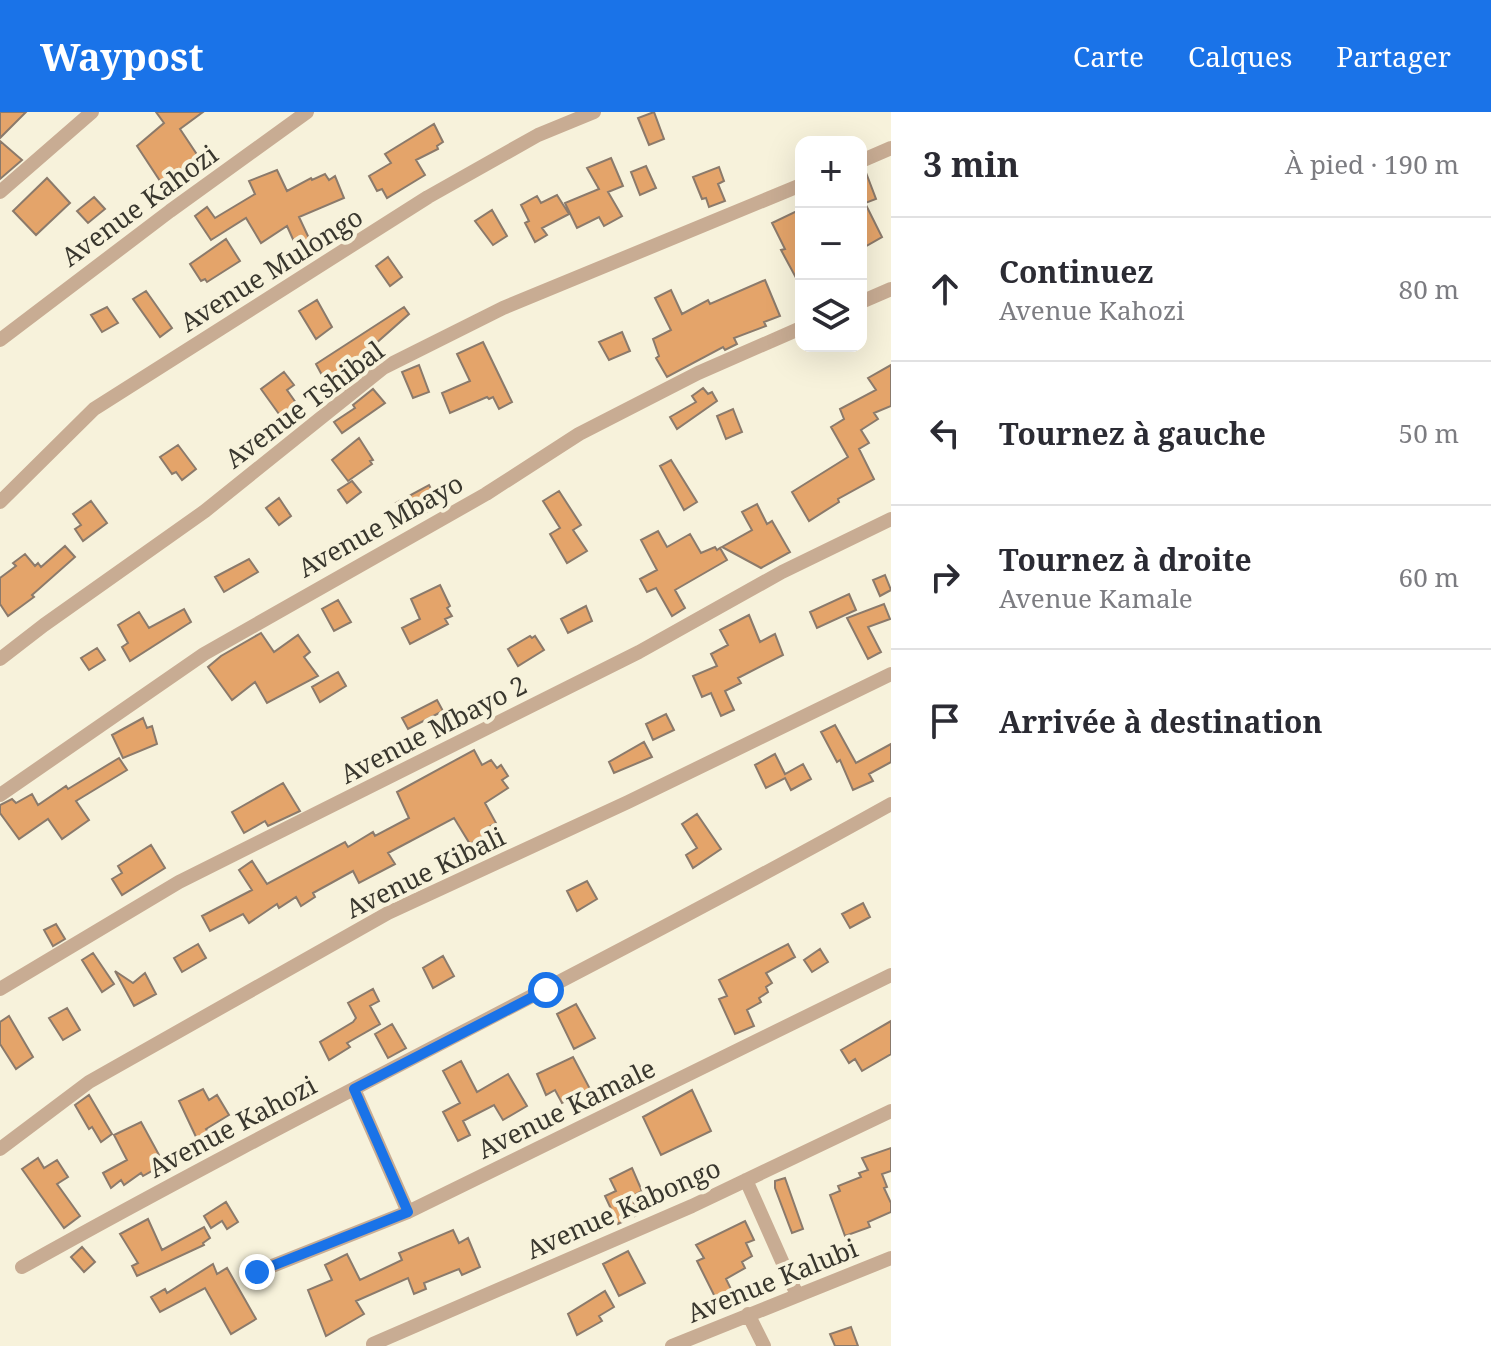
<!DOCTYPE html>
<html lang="fr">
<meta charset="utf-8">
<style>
:root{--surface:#fff;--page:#f2f2f3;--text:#2b2b33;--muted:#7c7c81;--line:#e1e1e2;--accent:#1a73e8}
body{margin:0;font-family:"Noto Serif",serif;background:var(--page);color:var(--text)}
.controls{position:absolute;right:24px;top:24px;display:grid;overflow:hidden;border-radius:16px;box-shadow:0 8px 32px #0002}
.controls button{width:72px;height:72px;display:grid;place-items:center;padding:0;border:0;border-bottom:2px solid var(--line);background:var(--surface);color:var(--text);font:40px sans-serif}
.stop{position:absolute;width:24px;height:24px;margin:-18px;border:6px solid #1a73e8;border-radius:50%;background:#fff}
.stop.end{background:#1a73e8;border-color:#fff;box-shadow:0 2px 8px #0008}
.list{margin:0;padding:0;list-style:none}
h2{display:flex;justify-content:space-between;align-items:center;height:104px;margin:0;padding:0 32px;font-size:34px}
h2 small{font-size:26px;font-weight:400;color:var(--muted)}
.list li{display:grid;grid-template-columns:52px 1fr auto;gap:24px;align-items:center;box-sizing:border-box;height:144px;padding:0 32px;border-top:2px solid var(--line)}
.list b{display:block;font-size:30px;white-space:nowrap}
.list p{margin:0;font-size:26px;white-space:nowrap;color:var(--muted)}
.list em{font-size:26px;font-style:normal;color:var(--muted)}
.icon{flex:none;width:44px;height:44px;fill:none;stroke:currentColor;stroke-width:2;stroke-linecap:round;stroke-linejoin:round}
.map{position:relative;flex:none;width:891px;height:1234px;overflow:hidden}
header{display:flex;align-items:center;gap:48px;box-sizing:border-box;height:112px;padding:0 40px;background:var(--accent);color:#fff}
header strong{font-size:38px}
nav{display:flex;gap:44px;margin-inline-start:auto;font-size:28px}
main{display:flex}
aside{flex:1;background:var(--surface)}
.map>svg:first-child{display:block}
.building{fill:#e4a46a;stroke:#8b7a6b;stroke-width:2}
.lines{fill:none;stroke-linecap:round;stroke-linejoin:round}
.street{stroke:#c8ac93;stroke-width:14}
.route{stroke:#1a73e8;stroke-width:10}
.labels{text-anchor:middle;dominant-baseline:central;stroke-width:8;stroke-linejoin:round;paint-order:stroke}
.street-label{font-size:26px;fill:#39372e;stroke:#f7f2db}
</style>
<header>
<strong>Waypost</strong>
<nav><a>Carte</a><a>Calques</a><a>Partager</a></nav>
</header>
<main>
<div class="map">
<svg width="891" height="1234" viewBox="0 0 891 1234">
<rect width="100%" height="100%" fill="#f7f2db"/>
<path class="building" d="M0,0H26L0,26Z
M156,0H203L180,17L204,53L166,78L137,34L164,11Z
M654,0L664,27L649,33L638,6Z
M434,12L443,30L437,34L438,37L416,48L425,63L387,86L382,77L377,79L369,64L391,51L385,42Z
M0,29L22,48L0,67Z
M611,46L623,74L608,80L622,104L604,114L599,105L577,116L565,91L599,77L587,56Z
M646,54L656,76L640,83L631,60Z
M719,55L724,69L718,72L725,89L709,95L706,86L702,87L693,65Z
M277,58L287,79L311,66L312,68L325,62L329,68L335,64L344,86L299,105L315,139L301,145L287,114L261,131L246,106L211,128L195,104L207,95L215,106L255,82L249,69Z
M865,58L876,87L865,91L882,125L861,137V59Z
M47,66L70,91L36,123L13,99Z
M557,83L569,102L542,116L547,123L535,130L525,111L529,109L521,93L537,84L541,91Z
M94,85L105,97L88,111L77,99Z
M801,97V175L781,138L785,137L772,111Z
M492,98L507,124L493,133L475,109Z
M226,127L240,149L207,170L205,167L201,169L190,152Z
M388,145L402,165L390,174L376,154Z
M765,168L780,204L764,210L766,214L734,226L737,232L725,238L723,235L667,265L656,246L659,244L653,227L671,218L655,186L671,178L682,202L708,188L710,192Z
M146,179L172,216L160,225L133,187Z
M317,188L332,215L316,227L299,199Z
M107,195L118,211L102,220L91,203Z
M404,195L409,202L356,249L362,260L342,275L331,280L316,252Z
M622,220L630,239L609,248L599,230Z
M483,230L512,290L499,297L493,285L489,287L487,285L450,301L442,281L470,269L457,242Z
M419,253L429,280L413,286L402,260Z
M891,253V294L874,301L878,307L861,318L869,331L859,337L874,367L838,387L839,390L809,409L792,380L848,345L831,315L844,307L840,297L876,278L868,266Z
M284,260L294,273L287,278L301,298L284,309L261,277Z
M703,276L708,282L712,280L717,289L677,317L670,305L696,290L692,284Z
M373,277L385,291L342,321L334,310L355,296L353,293Z
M733,297L742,320L726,327L717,304Z
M359,326L373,348L370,349L372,352L348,369L332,348Z
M178,333L196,357L182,368L176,360L172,362L160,345Z
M671,348L697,390L684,398L660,354Z
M352,369L361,380L347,391L338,378Z
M429,373L438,390L434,392L435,395L413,408L408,400L403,403L396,391Z
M559,379L581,413L573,418L587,439L567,451L550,422L560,416L543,389Z
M279,386L291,404L279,413L266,396Z
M91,389L107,411L83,429L75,417L81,413L73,402Z
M757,392L767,412L772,409L790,440L761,456L722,435L752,418L742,400Z
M658,419L667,435L690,422L701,441L715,435L717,438L720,436L727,448L675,478L685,496L672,504L656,476L647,480L640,467L657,458L641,428Z
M65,434L75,445L32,483L34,485L8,504L0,492V466L16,454L13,451L25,442L35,454L38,451L41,455Z
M249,447L258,460L224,480L215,465Z
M885,463L891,478L880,484L873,468Z
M440,473L450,494L447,496L452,504L445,507L448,512L410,532L402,516L420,507L411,487Z
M849,482L856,498L817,516L810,500Z
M338,488L351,510L334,519L322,497Z
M884,492L890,507L868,515L881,540L868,547L847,506Z
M586,494L592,509L568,521L561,507Z
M184,497L191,510L130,549L122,535L128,531L118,513L139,500L149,516Z
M749,503L760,530L775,522L783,543L738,566L741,571L725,579L734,598L721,604L711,581L702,585L693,564L717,554L711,542L728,533L720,518Z
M261,521L274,540L298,523L310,540L304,545L318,564L267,591L255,570L232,588L208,555L221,544Z
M530,524L532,526L535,524L544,538L518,554L508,537Z
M97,536L105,548L89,558L81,546Z
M338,560L346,574L320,590L312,575Z
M437,588L443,599L408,617L402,606Z
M666,602L674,618L653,628L646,612Z
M143,606L147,616L152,614L157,632L123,646L112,623Z
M835,613L856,651L891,632V650L869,662L873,669L853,678L840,648L837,650L821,620Z
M644,630L652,645L614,661L609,650Z
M474,638L482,653L491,648L497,656L501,653L508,664L502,668L508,676L485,691L496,711L489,715L491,719L470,732L454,706L388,741L395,752L359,771L353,759L313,781L315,785L301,794L296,785L279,796L277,792L249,811L243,802L210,819L202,804L252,778L239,758L252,749L267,772L345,730L348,735L373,720L375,724L409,706L397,680Z
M775,642L785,662L803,652L811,667L791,678L785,666L766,676L755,653Z
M119,646L127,658L76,689L89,708L62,727L48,707L19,727L0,701V693L12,687L16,691L32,682L38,693L66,674L68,677Z
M283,671L300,699L268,714L265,709L244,721L232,700Z
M697,702L721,737L693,756L686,743L697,736L682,712Z
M151,733L165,756L122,783L112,767L122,761L118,754Z
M587,769L597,787L577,799L567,779Z
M863,791L870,805L850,816L842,802Z
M56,812L65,827L53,834L44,818Z
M198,832L206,846L182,860L174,846Z
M788,832L795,845L766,861L772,871L766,875L768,880L759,886L761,890L747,898L754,914L735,922L719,887L727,884L719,868Z
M820,837L828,850L812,860L804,848Z
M93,841L114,872L102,880L82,848Z
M443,844L454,864L433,876L423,856Z
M115,859L133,871L145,861L156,882L134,894Z
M373,877L379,889L370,894L380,912L347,931L350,935L329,948L320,930L353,910L356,906L348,891Z
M576,892L595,926L574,937L557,902Z
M67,896L80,918L63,928L49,906Z
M9,904L33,945L16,957L0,932V910Z
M891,909V942L862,959L855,947L849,951L841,938Z
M392,912L406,936L388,946L375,922Z
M573,945L590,977L562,991L555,978L546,983L537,962Z
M461,949L477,980L508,962L527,994L503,1008L494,993L463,1009L470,1023L458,1029L443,1000L460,991L443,959Z
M203,977L209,988L217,983L229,1003L206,1017L208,1020L197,1027L179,989Z
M692,978L711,1019L661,1043L643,1005Z
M89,983L112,1022L101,1030L92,1015L89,1017L75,993Z
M141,1010L164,1052L143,1064L141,1061L124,1073L121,1068L111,1076L103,1061L127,1048L114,1023Z
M891,1036V1059L882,1062L887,1075L884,1076L891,1091V1100L868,1110L870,1115L845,1124L830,1083L840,1079L838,1074L861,1065L859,1061L868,1058L862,1046Z
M38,1046L44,1056L57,1048L68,1065L57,1072L80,1104L64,1116L22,1057Z
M632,1056L642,1079L631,1085L639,1102L618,1112L605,1084L616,1079L610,1067Z
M785,1066L803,1117L792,1121L775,1076V1069Z
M226,1090L238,1110L227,1117L222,1109L211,1116L204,1104Z
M148,1107L162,1138L204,1115L210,1126L203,1131L204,1133L137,1164L132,1154L138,1151L120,1122Z
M745,1109L754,1128L746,1131L752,1144L742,1150L745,1156L726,1167L733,1181L717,1189L697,1149L704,1146L696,1133Z
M453,1118L459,1131L468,1126L480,1155L462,1163L459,1157L424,1171L426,1177L414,1182L408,1166L356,1189L364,1202L326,1224L308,1178L332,1168L325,1153L347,1142L360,1168L402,1148L399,1141Z
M82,1135L95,1150L84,1160L71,1145Z
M628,1139L645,1171L619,1184L603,1152Z
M213,1152L217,1162L227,1156L256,1207L231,1222L205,1176L160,1200L151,1185L165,1177L167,1181Z
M605,1179L614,1195L599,1204L602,1209L577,1223L568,1202Z
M851,1215L858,1234H835L830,1222Z"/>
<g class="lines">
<path class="street" d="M861,49L891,36
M0,80L92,0
M861,190L891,177
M0,228L170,99L307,0
M0,390L94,297L428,85L538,23L594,0
M0,547L44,513L205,399L383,256L503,196L801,73
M0,683L204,542L486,382L579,322L698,261L801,216
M0,877L179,770L639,540L782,460L891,407
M354,977L408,1100
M0,1037L89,970L388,801L628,690L891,562
M746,1068L797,1183
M22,1155C308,995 604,852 891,692
M257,1160L408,1100L891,863
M748,1202L764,1234
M373,1232L692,1094L891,999
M672,1234L891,1146"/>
</g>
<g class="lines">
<path class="route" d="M257,1160L408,1100L354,977L546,878"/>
</g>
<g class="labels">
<g class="street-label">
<text transform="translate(139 93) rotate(-36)">Avenue Kahozi</text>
<text transform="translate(271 157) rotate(-32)">Avenue Mulongo</text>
<text transform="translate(304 292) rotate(-37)">Avenue Tshibal</text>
<text transform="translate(380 413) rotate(-29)">Avenue Mbayo</text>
<text transform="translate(433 617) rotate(-27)">Avenue Mbayo 2</text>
<text transform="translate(425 760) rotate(-26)">Avenue Kibali</text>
<text transform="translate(566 996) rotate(-26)">Avenue Kamale</text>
<text transform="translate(232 1014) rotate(-28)">Avenue Kahozi</text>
<text transform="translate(623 1096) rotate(-24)">Avenue Kabongo</text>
<text transform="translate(772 1168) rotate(-22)">Avenue Kalubi</text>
</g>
</g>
</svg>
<div class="controls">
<button>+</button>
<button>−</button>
<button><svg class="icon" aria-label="layers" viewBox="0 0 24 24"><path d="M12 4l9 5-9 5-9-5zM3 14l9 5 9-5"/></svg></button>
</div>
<div class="stop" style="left:546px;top:878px"></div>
<div class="stop end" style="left:257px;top:1160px"></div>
</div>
<aside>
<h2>3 min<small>À pied · 190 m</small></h2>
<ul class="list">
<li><svg class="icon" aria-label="ahead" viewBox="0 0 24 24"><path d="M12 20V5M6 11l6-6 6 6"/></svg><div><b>Continuez</b><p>Avenue Kahozi</p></div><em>80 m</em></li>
<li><svg class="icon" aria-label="left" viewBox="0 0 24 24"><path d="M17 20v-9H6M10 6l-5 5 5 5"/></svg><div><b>Tournez à gauche</b></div><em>50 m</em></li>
<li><svg class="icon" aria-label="right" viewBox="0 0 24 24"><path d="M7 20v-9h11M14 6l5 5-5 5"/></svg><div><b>Tournez à droite</b><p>Avenue Kamale</p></div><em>60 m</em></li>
<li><svg class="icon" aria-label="arrive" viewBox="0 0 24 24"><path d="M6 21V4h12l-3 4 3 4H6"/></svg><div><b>Arrivée à destination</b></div></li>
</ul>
</aside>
</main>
